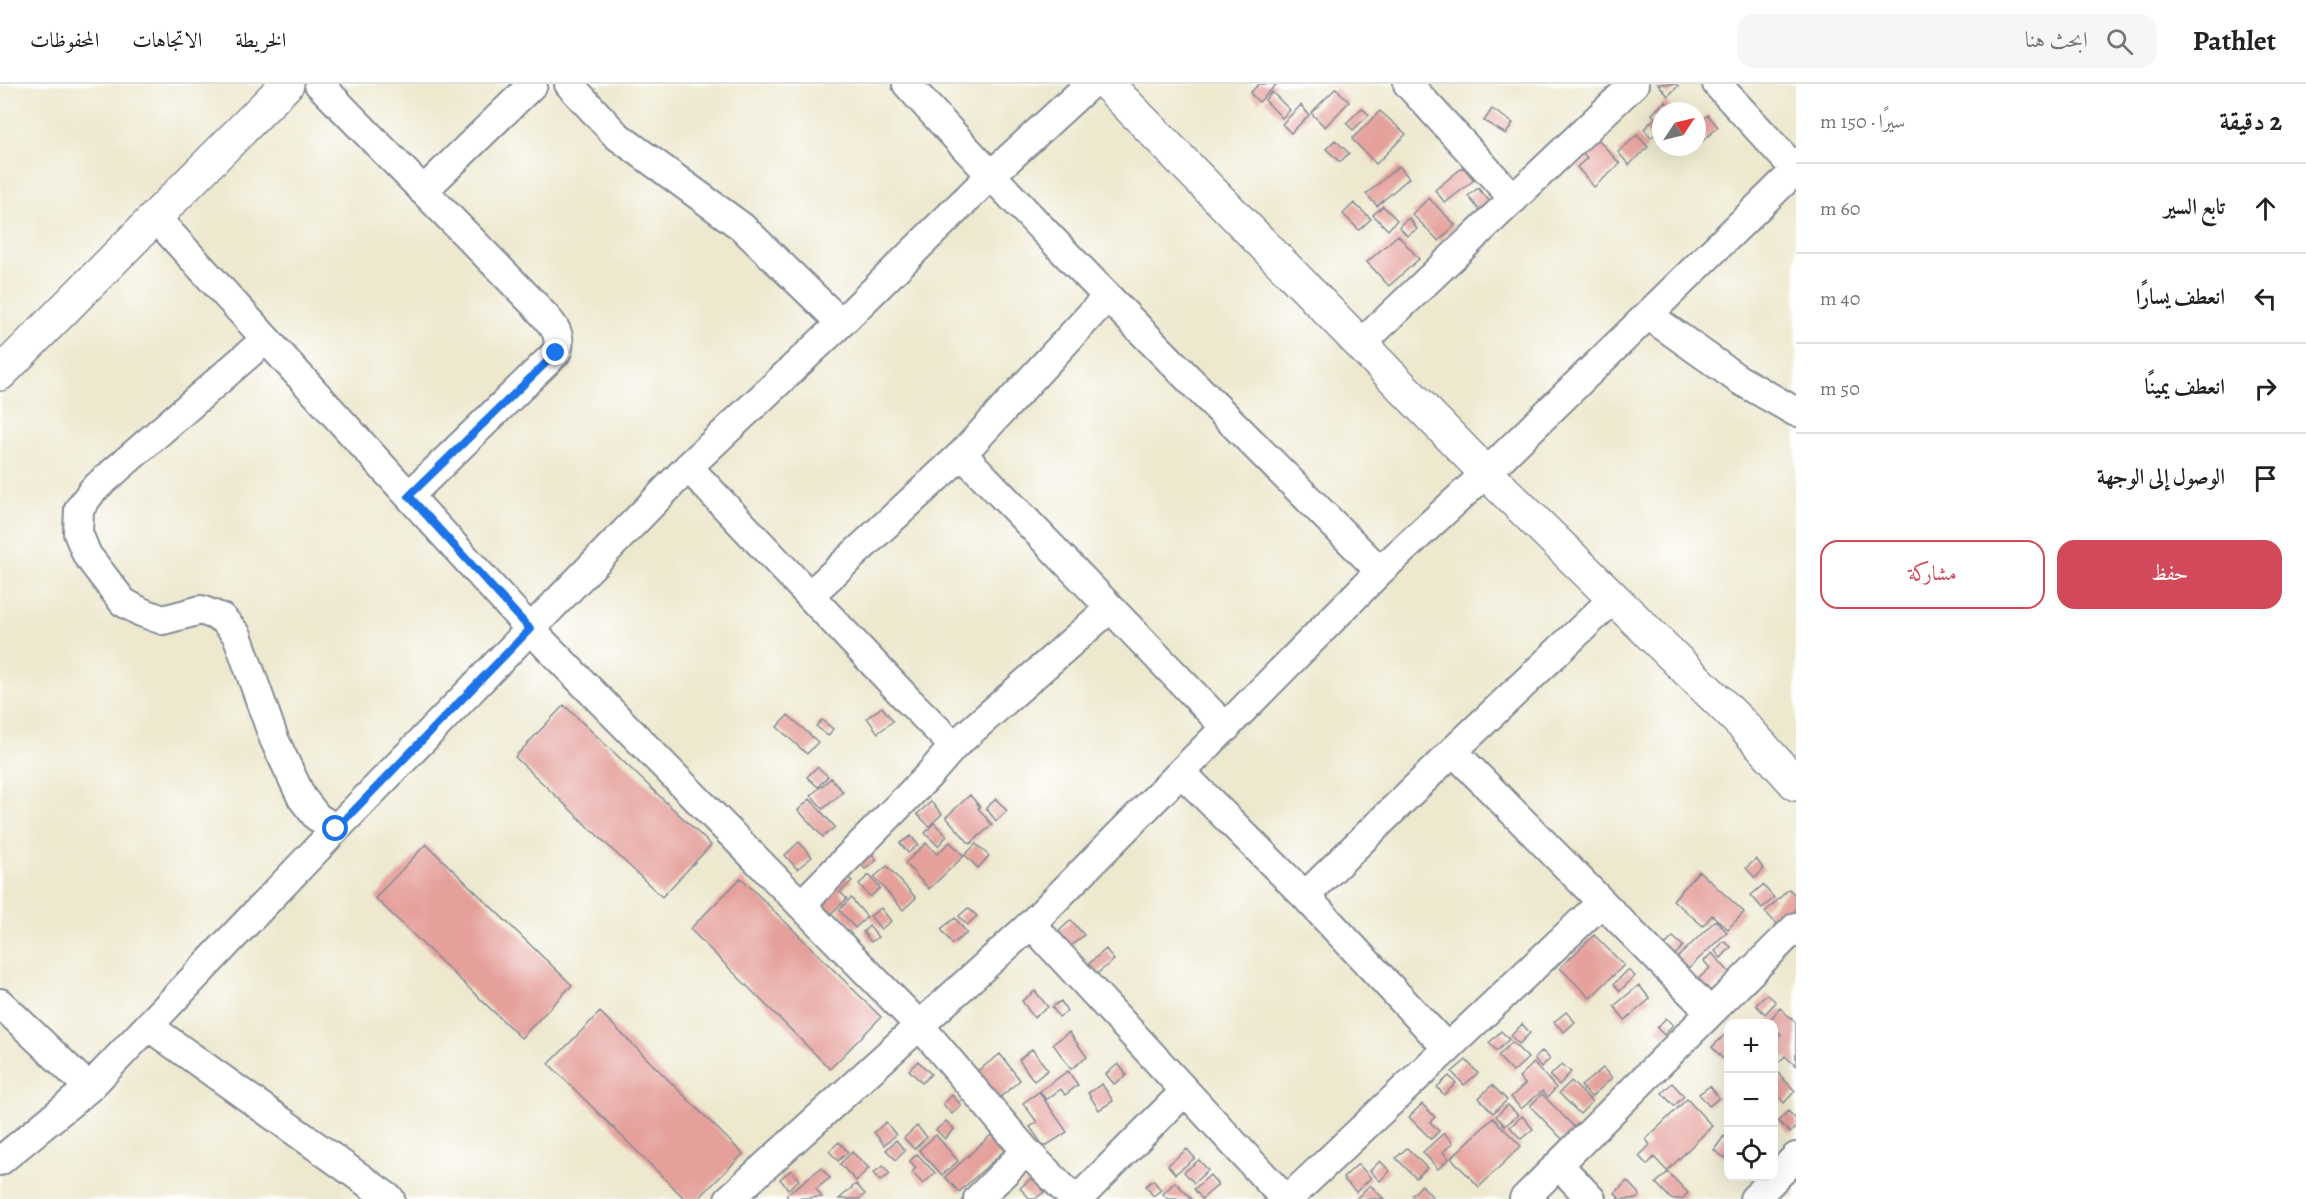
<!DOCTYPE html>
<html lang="ar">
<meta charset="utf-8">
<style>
:root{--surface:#fff;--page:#f6f6f6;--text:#222;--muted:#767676;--line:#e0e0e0;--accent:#d1495b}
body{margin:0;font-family:Alegreya,Amiri,serif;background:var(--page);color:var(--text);direction:rtl}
.controls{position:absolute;right:18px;bottom:18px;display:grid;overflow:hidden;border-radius:12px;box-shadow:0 6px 24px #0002}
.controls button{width:54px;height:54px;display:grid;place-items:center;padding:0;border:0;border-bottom:2px solid var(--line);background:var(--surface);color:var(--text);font:30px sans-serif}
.compass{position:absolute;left:1652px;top:18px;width:54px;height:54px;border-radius:50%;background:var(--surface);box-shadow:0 6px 24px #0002;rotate:55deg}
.stop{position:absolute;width:18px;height:18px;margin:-14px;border:4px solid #1a73e8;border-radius:50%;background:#fff}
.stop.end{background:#1a73e8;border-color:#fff;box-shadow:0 2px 6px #0008}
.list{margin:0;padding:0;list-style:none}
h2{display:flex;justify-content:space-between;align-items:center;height:78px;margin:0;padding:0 24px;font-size:26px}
h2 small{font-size:20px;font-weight:400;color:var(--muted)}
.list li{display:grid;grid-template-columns:39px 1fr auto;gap:18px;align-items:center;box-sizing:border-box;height:90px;padding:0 24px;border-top:2px solid var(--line)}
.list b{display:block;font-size:22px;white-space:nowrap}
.list em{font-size:20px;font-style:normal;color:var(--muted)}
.actions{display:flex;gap:12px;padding:18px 24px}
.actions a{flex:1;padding:14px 0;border:2px solid var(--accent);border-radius:18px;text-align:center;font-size:21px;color:var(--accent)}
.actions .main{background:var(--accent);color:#fff}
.icon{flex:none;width:33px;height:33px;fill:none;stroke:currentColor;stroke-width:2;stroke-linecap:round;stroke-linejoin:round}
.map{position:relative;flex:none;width:1796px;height:1115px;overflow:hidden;direction:ltr}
header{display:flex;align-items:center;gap:36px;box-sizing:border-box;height:84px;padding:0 30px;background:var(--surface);border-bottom:2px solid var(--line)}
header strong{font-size:28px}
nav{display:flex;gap:33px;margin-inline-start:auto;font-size:21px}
.search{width:420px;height:54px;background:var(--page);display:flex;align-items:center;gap:15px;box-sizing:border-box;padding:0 21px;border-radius:18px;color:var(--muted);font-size:22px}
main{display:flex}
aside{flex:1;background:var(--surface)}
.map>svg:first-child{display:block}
.building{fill:#e5a09b}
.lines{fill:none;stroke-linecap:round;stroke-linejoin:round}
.minor-casing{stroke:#848c96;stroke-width:32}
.tertiary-casing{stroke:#848c96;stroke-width:36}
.minor{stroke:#fff;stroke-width:28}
.tertiary{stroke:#fff;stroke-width:33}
.route{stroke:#1a73e8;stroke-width:8}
</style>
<header>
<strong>Pathlet</strong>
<div class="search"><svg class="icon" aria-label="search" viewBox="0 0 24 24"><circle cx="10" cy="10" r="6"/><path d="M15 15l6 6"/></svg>ابحث هنا</div>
<nav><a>الخريطة</a><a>الاتجاهات</a><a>المحفوظات</a></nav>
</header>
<main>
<aside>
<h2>2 دقيقة<small>سيرًا · 150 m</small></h2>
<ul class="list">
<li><svg class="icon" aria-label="ahead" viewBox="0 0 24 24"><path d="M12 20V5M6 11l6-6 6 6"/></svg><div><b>تابع السير</b></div><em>60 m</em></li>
<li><svg class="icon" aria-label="left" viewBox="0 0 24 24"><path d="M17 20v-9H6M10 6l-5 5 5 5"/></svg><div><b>انعطف يسارًا</b></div><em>40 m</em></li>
<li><svg class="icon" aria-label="right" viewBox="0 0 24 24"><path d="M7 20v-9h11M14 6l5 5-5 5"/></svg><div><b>انعطف يمينًا</b></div><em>50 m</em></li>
<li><svg class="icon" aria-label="arrive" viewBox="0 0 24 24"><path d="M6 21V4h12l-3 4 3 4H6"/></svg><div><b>الوصول إلى الوجهة</b></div></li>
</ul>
<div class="actions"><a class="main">حفظ</a><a>مشاركة</a></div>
</aside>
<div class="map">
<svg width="1796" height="1115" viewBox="0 0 1796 1115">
<rect width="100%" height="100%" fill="#fff"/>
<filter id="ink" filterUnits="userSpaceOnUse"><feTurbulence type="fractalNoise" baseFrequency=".0167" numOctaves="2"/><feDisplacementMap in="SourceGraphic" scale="12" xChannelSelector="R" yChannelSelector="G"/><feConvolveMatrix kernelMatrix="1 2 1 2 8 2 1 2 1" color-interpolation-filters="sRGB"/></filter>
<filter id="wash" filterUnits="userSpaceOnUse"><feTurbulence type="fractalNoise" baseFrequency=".008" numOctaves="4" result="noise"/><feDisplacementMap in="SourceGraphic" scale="24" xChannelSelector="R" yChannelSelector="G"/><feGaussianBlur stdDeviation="1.35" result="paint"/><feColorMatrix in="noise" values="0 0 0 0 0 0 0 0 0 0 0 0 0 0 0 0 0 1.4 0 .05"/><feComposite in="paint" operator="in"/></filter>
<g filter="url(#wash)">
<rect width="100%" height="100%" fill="#ede8ce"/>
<g id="blocks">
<path class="building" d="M1259,0H1277L1259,18L1250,9Z
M1658,0H1676L1678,2L1668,12Z
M1336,4L1349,18L1325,43L1311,29Z
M1272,8L1290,26L1282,34L1265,16Z
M1665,17L1673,27H1661V45L1651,54L1644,45L1655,34L1652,30Z
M1301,21L1309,31L1291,49L1282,40Z
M1362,24L1369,31L1353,46L1346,39Z
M1492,25L1513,39L1506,50L1484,37Z
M1380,27L1406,50L1376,80L1352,55Z
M1708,31L1718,43L1697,62V40Z
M1592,48L1620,80L1594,103L1577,83L1587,74L1576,62Z
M1637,51L1648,63L1629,81L1618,68Z
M1335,56L1349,69L1340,78L1326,65Z
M1399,82L1409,94L1377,122L1366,110Z
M1463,83L1474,96L1445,119L1435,106Z
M1478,104L1491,119L1481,128L1468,112Z
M1429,114L1455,141L1439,157L1412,130Z
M1354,119L1371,135L1359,146L1343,130Z
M1383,122L1397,136L1388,146L1373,131Z
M1409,134L1417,145L1407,152L1399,142Z
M1398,151L1419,175L1389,202L1367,178Z
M564,621L711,761L662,813L515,673Z
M882,623L893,637L878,649L867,634Z
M788,631L818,658L807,670L777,643Z
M822,636L833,645L828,652L816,642Z
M817,683L828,692L818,703L807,693Z
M831,694L843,708L823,725L811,711Z
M970,711L980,723L978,724L992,741L970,760L946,733Z
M810,715L835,743L823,753L798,726Z
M996,715L1007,727L996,737L986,724Z
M931,718L942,730L929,742L917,730Z
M934,739L947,752L938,762L925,749Z
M911,752L918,761L908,769L900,759Z
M799,758L812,773L797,785L785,771Z
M950,758L964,772L929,805L905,779L926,759L937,770Z
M426,760L572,901L521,954L375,814Z
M976,760L989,772L978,784L965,771Z
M868,765L877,776L865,785L856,774Z
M1756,775L1764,785L1755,794L1746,784Z
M887,782L916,814L903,826L874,793Z
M1699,787L1744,828L1728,845L1712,831L1703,842L1673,816Z
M843,788L852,797L840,808L847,815L828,832L813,816Z
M869,791L880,804L870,813L859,800Z
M741,794L881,933L830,985L690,845Z
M1763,801L1774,814L1762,824L1751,811Z
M1789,805L1796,812V826L1779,842L1765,828Z
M851,814L867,833L855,844L839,826Z
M881,824L891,837L881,845L870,832Z
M968,824L977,832L967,841L959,832Z
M955,834L967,849L952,860L941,845Z
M1071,836L1084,851L1071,862L1059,847Z
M1716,836L1727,848L1685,888L1674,877Z
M869,842L878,853L871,858L863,848Z
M1594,851L1624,881L1590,914L1560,884Z
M1673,853L1683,862L1674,872L1664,862Z
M1724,857L1731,863L1721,874L1715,867Z
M1106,865L1114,876L1094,892L1086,882Z
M1712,869L1730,889L1709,908L1697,896L1710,884L1704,877Z
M1628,886L1635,892L1620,907L1614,900Z
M1639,901L1650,915L1625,936L1614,922Z
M1035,907L1048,923L1034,934L1022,917Z
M1767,910L1776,918L1765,930L1756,921Z
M1061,917L1067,927L1059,933L1052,923Z
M1780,924L1796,939V982L1785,972L1779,978L1774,973V958L1781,950L1774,943V940L1768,938Z
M600,928L743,1070L698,1115H685L549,980Z
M1566,928L1575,938L1564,948L1554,938Z
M1666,934L1673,941L1664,951L1657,944Z
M1522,940L1530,949L1519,960L1511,952Z
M1501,947L1509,955L1497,967L1489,959Z
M1069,948L1087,973L1071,985L1053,960Z
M1728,948V970L1723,975L1712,963Z
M1512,958L1528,974L1513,988L1498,972Z
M1032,965L1048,986L1034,997L1019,976Z
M1542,967L1550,975L1541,983L1534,975Z
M1000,970L1020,996L996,1017L975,989Z
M1466,976L1478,989L1464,1001L1452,988Z
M918,977L931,990L922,999L909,986Z
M1534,979L1556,1004L1548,1013L1542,1007L1521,1025L1511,1013L1525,1000L1519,993Z
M1118,980L1127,991L1114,1000L1106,990Z
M1562,980L1571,988L1559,1001L1550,992Z
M1603,984L1612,994L1591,1013L1581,1002Z
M1775,986L1795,1007L1784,1019L1774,1008Z
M1068,987L1078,1001L1065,1011L1061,1005L1046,1016L1040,1007Z
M1449,992L1456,999L1444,1011L1437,1003Z
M1571,997L1592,1018L1580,1030L1559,1009Z
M1672,999L1684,1012L1674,1022L1662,1009Z
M1102,1000L1113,1017L1099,1026L1088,1009Z
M1492,1001L1507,1016L1493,1029L1479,1014Z
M1710,1002L1719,1014L1709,1022L1699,1010Z
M1039,1008L1067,1048L1044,1063L1030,1043L1037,1038L1023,1019Z
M1542,1010L1579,1048L1567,1060L1530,1022Z
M952,1011L961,1021L952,1030L943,1020Z
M1687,1015L1712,1042L1667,1087L1654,1073L1647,1081L1639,1072L1650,1061L1646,1055Z
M1422,1020L1435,1033L1430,1038L1439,1047L1431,1055L1409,1033Z
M1508,1021L1518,1031L1505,1042L1496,1032Z
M1788,1027L1796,1035V1043L1790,1049L1778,1037Z
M1522,1032L1533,1045L1521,1055L1510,1043Z
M1493,1034L1521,1062L1479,1103L1451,1074Z
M946,1037L954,1045L945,1055L936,1046Z
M886,1038L896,1051L884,1061L874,1048Z
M917,1042L927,1053L914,1065L904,1054Z
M1444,1049L1453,1059L1443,1068L1449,1075L1438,1085L1423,1068Z
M936,1051L958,1077L942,1091L919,1066Z
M991,1051L1005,1066L959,1108L945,1093Z
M1724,1052L1728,1056V1069L1725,1074L1714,1066Z
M896,1056L905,1067L896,1076L886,1066Z
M839,1058L848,1068L838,1077L829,1067Z
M1407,1064L1427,1084L1416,1094L1396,1074Z
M1187,1065L1195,1074L1175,1090L1168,1081Z
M852,1068L869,1084L856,1097L840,1080Z
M917,1070L935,1089L923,1100L912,1088L916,1084L910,1077Z
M1199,1076L1208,1086L1194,1099L1184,1088Z
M1380,1077L1390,1087L1380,1097L1370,1087Z
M1358,1080L1371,1094L1356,1108L1343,1094Z
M883,1082L890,1090L880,1097L873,1089Z
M821,1084L830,1094L816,1105L822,1113L789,1115L786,1111Z
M791,1086L799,1096L788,1105L780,1095Z
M1668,1088L1688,1109L1682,1115H1671L1656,1099Z
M1210,1091L1218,1101L1202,1115L1194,1105Z
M1033,1093L1044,1108L1035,1115H1030L1020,1104Z
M1153,1096L1161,1106L1153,1112L1146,1102Z
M1627,1097L1640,1111L1636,1115H1617L1619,1113L1615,1109Z
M1175,1098L1192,1115H1168L1163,1110Z
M856,1100L865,1110L859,1115H839Z
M1370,1101L1384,1115H1356Z
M1422,1101L1433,1114L1432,1115H1415L1412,1111Z"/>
</g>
</g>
<g filter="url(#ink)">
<use href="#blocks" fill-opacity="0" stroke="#848c96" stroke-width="1.5"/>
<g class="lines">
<g class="minor-casing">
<path id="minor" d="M319,0L536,222C549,238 565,248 556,269L409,412
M569,0L616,51L742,143L841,239
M907,0C1059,168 1220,326 1380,487
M1408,0L1514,115
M1717,0L1796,86
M423,107L533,0
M156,134L530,545L920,942L1026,1067L1074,1115
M1648,231L1738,295L1796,328
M266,255L93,406L79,425L78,449L87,471L123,518L141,528L163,536L201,526L222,534L237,551L274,655L302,714L317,733L336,745
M1361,260L1634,0
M962,370L1226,644
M688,383L909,617L954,662L928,692L801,821
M810,511L962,370L1107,213
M954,662L1110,524
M1453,667L1710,928
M1182,689L1305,812L1448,965
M1305,812L1453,667L1613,515
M1031,840L1285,1115
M0,919L89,1004
M148,942L390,1115
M0,1077L89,1004L336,745L688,383L841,239L990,92L1090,0
M1559,1081L1591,1115
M729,1115L1031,840L1380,487L1486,389L1796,86
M978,1115L1026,1067
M1078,1115L1185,1007
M1288,1115L1601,819
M1524,1115L1796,843
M1754,1115L1796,1073"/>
</g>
<g class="tertiary-casing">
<path id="tertiary" d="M1107,0L1486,389L1744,642L1796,700
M0,290L287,0"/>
</g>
<use href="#minor" class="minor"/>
<use href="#tertiary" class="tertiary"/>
</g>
</g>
<g class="lines" filter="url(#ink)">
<path class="route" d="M336,745L530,545L409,412L556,269"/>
</g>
</svg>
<div class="controls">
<button>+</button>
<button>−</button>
<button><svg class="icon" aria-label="locate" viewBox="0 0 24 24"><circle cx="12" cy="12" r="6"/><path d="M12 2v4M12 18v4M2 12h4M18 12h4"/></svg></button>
</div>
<svg class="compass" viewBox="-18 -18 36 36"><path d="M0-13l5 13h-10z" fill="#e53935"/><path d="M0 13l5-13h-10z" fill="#767676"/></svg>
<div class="stop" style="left:336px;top:745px"></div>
<div class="stop end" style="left:556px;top:269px"></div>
</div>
</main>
